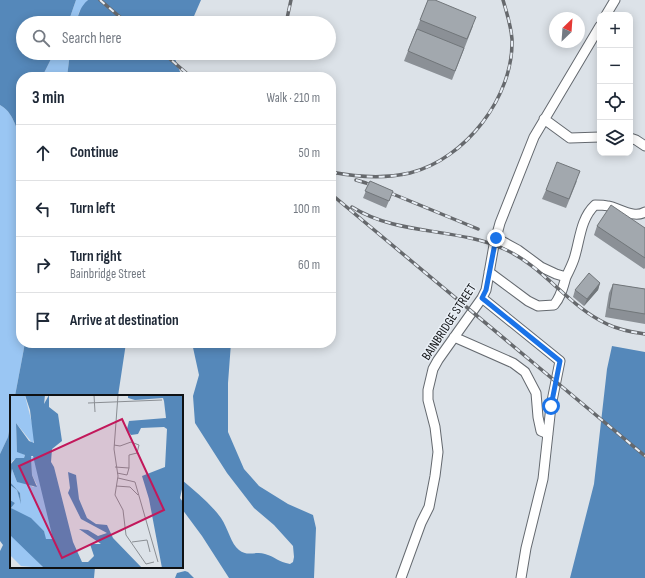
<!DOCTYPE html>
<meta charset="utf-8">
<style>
:root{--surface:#fff;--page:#f6f6f7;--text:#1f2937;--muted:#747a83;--line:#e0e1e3}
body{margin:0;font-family:"Sofia Sans Condensed",sans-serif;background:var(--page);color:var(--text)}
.controls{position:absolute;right:12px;top:12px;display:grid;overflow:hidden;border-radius:8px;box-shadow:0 2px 10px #0003}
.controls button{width:36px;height:36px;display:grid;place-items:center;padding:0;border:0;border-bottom:1px solid var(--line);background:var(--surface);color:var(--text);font:20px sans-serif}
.compass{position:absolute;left:549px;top:12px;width:36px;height:36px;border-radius:50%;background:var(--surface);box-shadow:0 2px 10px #0003;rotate:25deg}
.stop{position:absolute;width:12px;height:12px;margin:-9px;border:3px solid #1a73e8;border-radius:50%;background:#fff}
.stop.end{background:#1a73e8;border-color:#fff;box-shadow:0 1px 4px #0008}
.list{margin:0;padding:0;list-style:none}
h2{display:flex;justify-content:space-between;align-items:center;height:52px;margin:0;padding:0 16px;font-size:17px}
h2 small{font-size:13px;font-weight:400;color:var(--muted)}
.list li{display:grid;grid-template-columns:26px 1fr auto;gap:12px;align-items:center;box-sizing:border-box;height:56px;padding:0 16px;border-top:1px solid var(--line)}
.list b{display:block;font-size:15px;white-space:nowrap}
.list p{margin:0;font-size:13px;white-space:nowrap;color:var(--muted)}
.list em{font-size:13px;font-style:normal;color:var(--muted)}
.icon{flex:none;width:22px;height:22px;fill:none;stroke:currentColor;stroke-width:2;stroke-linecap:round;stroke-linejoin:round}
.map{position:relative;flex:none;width:645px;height:578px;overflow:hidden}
.search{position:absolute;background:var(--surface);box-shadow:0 2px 10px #0003;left:16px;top:16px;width:320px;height:44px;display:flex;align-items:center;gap:10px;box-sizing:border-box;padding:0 14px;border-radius:22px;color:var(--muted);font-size:15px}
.panel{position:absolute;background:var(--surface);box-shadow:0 2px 10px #0003;left:16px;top:72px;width:320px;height:276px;border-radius:16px}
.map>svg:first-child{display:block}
.green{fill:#9ac6f3}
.water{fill:#5588ba}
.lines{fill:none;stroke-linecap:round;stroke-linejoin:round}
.minor-casing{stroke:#64696f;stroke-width:11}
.minor{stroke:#fff;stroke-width:9}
.rail-casing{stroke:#66696d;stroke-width:3.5}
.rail{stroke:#e9eff6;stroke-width:2;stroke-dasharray:6;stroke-linecap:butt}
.wall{fill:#8b9096}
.shaded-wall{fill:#71767a}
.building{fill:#a2a8ae;stroke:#71767a}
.route{stroke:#1a73e8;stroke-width:5}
.labels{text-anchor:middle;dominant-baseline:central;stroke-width:3;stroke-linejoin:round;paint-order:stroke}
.street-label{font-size:13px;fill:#0f1113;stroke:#e9eff6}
.inset-road{fill:none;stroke:#8a8e93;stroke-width:1}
.view{fill:#c2185b;fill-opacity:0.15;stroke:#c2185b;stroke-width:2}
.inset-edge{fill:none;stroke:#0f1113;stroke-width:2}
</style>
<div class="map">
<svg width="645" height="578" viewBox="0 0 645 578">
<rect width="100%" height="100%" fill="#dce2e8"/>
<path class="green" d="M76,0H88L79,12L76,23H68Z
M54,53H70L67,77H44V73Z
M0,105C13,112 16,127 21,141V343H25L15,396H11V420L8,437L0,454Z"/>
<path class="water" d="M0,0H76L68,23H23V53H54L44,73V77H21V141C16,127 13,112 0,105Z
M88,0H201L191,23H76C79,13 80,7 88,0Z
M70,53H175L174,56L182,77H67Z
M25,343H126L118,396H15Z
M192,343H231L228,383V432L244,469L259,486L288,504L313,515L316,528L314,578H229L202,536L182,509V480C196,492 210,503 221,518C228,528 231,544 239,550C247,557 256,551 265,554C276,557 278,562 290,564L293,562L294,557L293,546L274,525L254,508L227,473L195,423L193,396L199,375Z
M612,346L645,352V578H570L594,484L607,369Z
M11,420V567H95L94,578H0V551L3,545L0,541V454L8,437Z
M185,571L188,572L194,578H175L177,573Z"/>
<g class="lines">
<g class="minor-casing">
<path id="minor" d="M606,15L615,0
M544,119L570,138L600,137
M630,138L636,140L645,146
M496,238L518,250L541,267L556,274L566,277C569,271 572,265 574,259C580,241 580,219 595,205C599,205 604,205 608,206C619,208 634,219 645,212
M489,272L528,301L538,306L554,305C561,297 563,287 566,277
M482,298L560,361L551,406L543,479L526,548L521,578
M454,337L513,363L525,372L536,393L538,417L541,431L548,434
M401,578L421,523L429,507L435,476L438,452L435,427L428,400V390L433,369L438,360L482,298L486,290L494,245L500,223L534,137L600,26"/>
</g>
<use href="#minor" class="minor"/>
<g class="rail-casing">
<path id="rail" d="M100,0L127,23
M286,23L291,0
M163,53L191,77
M331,172C357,177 384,179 410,173C466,159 514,96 512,39C511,26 507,13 503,0
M356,180L366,183L478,229
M331,194L645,456
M352,207C398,236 456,227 504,249C543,266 568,306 607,324C619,330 632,332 645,334"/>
</g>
<use href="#rail" class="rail"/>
</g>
<path class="wall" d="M428,0L473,26L452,80L404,61Z
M370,181L393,191L386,208L363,198Z
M577,181L566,208L542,199L546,190Z
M597,226L645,228V268L644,269L594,235Z
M600,283L598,290L584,306L573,297L575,290Z
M613,284L645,289V324L605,317L609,293Z"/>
<path class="shaded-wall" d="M600,283L598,290L584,306L587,299Z"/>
<path class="building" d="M428,0H435L476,17L467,39L420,20Z
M417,29L464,48L455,71L408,51Z
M557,162L580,171L569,199L546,190Z
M370,181L393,191L389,201L365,191Z
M611,205L645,228V258L597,226Z
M589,273L600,283L587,299L575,290Z
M613,284L645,289V314L609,308Z"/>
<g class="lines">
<path class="route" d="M496,238L486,290L482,298L560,361L551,406"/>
</g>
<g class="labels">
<g class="street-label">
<text transform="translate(449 322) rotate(-57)">BAINBRIDGE STREET</text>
</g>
</g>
<g transform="translate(10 395)">
<rect width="173" height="173" fill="#dce2e8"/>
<path d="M0,0L15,1L25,40L23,49L6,28L7,56L15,60L14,63L3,65L0,70ZM21,61L24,63L36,110L43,140L42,146L35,144L34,136L25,128L1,113L5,108L0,105V90L7,95L11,108L10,98L0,87L2,74L7,87L18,88L23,92L27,90L22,80ZM0,140L6,144L34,173L11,171L0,160Z" fill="#9ac6f3"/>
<path d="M15,0H35L34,9L39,0V12L48,19L52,46L42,54L41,67L44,72L63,147L72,167H78L84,161L80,149H91L69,134L78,135L88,141L97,138L71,124L58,98L60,93L58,77L66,80L69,104L77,123L86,129L97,130L103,143L132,173H34L0,140V105L5,108L1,113L21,123L34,136L36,144H43L23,61H21L22,80L27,92L7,87L2,74L0,87L10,98L11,109L7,95L0,90V70L6,63H14L15,60L7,57L6,28L19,46L24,48L20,15ZM118,0H173V90L170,103L173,107V173H152L139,104L132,81L155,72L157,34L154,32L131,33L128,39L121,40L117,34L119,26L156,23L154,6L153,3L125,5L118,3Z" fill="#5588ba"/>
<path class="inset-road" d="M84,0L85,17M108,0L104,54L108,81L105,100L113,115L116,140L136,169L144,167M78,8L152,5M104,50L110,51L121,47L129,50L127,58L119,60V73L105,72M107,78L117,80L119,73M108,83L125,87L148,167M106,91L120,92L128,100M122,147L137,145L140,157"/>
<path class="view" d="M112,24L154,115L52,163L9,71Z"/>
<rect width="173" height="173" class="inset-edge"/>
</g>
</svg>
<div class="controls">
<button>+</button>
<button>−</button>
<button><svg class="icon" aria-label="locate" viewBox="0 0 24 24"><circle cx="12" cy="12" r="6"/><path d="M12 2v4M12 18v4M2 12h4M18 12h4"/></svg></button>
<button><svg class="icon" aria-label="layers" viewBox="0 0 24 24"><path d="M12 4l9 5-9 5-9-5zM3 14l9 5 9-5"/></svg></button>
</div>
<svg class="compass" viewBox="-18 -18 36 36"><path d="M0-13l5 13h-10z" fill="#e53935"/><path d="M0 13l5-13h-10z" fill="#747a83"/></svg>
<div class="stop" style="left:551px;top:406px"></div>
<div class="stop end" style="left:496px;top:238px"></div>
<div class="search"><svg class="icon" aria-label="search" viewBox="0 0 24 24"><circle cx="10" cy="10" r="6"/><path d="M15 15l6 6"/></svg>Search here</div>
<section class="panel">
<h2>3 min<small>Walk · 210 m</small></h2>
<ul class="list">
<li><svg class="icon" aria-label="ahead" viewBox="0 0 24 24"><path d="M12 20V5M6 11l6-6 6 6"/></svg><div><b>Continue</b></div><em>50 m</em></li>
<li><svg class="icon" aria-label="left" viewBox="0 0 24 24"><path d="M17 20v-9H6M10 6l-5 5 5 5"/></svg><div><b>Turn left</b></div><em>100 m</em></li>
<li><svg class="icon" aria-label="right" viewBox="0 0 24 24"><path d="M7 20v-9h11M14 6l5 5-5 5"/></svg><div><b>Turn right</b><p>Bainbridge Street</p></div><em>60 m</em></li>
<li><svg class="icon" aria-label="arrive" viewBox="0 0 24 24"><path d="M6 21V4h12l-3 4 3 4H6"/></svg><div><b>Arrive at destination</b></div></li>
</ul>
</section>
</div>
